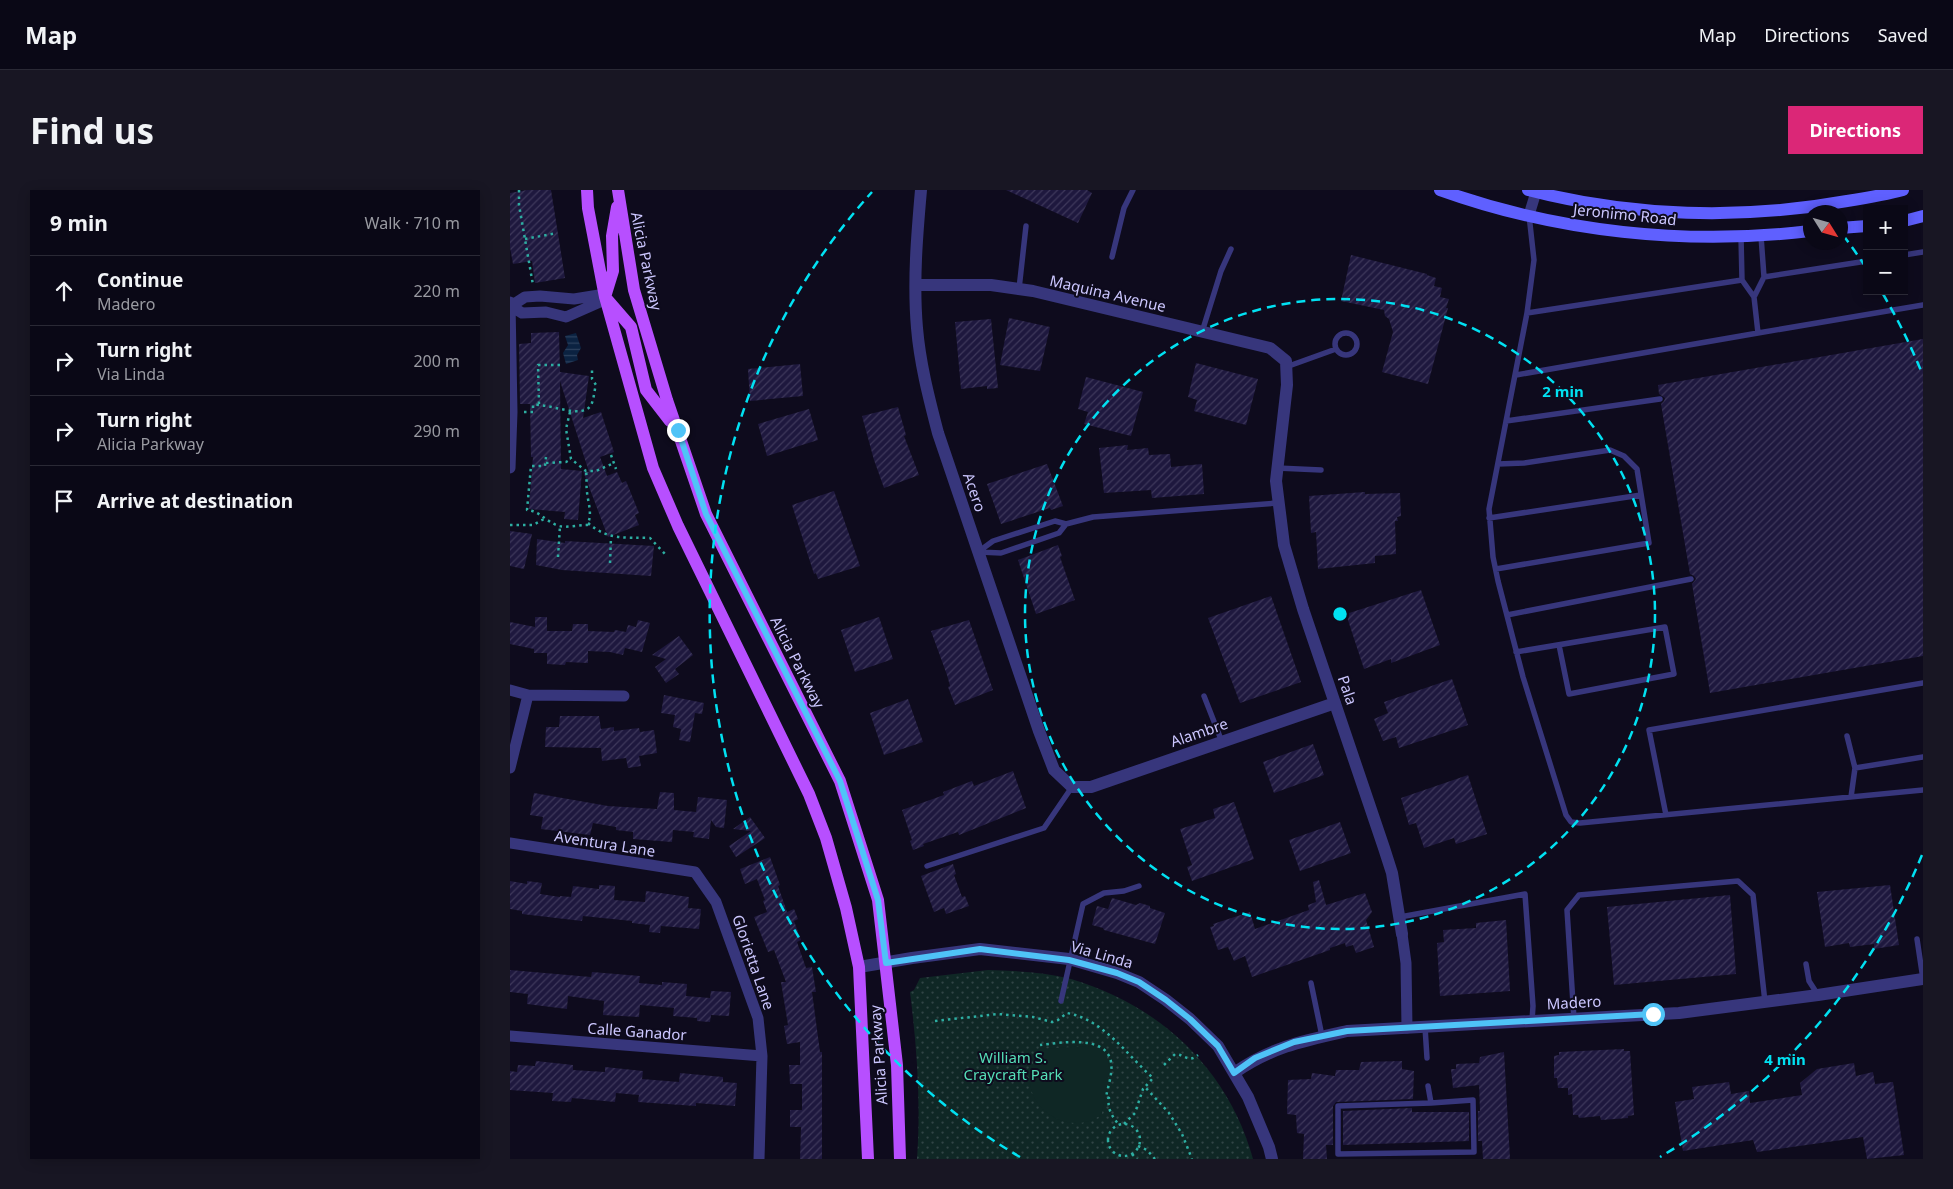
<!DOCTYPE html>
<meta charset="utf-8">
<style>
:root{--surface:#0a0816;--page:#181623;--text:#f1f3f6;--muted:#999aa1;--line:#2a2935;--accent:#db2777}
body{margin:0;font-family:"Noto Sans",sans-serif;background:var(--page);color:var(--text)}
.controls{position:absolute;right:15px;top:15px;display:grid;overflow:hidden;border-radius:0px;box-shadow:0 2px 12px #0003}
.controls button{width:45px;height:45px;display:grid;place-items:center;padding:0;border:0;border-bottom:1px solid var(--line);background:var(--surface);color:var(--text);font:25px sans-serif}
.compass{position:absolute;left:1293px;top:15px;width:45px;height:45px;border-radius:50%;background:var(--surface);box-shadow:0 2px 12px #0003;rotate:127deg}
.stop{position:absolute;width:15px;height:15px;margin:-11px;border:4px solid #4fc3f7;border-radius:50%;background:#fff}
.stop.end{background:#4fc3f7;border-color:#fff;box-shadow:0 1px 5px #0008}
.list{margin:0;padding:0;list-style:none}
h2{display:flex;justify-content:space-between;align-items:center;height:65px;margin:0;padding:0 20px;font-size:21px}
h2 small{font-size:16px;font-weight:400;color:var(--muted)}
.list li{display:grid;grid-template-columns:32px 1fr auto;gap:15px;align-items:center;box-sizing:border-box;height:70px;padding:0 20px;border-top:1px solid var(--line)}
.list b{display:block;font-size:19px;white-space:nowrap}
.list p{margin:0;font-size:16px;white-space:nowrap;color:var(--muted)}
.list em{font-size:16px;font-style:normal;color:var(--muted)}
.icon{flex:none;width:28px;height:28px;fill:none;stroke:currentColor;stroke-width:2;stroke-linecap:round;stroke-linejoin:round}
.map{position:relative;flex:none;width:1413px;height:969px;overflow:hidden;border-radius:0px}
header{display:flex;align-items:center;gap:30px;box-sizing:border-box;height:70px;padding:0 25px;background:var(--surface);border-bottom:1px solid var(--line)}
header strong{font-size:24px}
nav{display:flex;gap:28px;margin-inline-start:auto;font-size:18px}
.intro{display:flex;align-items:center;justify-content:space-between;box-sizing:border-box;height:120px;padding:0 30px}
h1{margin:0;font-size:35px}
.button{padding:12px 22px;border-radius:0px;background:var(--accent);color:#fff;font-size:18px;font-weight:700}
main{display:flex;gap:30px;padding:0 30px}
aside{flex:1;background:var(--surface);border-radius:0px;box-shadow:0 2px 12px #0003}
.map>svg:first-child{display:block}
.grass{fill:url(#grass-dots)}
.garden{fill:#0f2725}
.water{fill:url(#water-rules)}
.building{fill:url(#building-hatch)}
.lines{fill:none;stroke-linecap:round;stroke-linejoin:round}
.path{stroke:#2daea2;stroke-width:2.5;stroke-dasharray:2.5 4;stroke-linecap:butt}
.service{stroke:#37367c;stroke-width:5.5}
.minor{stroke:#37367c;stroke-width:11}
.tertiary{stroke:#37367c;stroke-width:12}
.secondary{stroke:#5f60ff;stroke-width:12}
.primary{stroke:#b74fff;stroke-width:12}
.route{stroke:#4fc3f7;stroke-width:6}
.ring{fill:none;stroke:#01e1f2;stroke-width:2.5;stroke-dasharray:9 6}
.labels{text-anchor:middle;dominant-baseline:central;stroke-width:4;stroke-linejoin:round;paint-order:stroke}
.street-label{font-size:15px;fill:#ccc7ff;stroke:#0e0b1d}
.park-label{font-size:15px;fill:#55deb7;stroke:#0e0b1d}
.centre{fill:#01e1f2;stroke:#0e0b1d;stroke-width:2.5}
.ring-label{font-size:15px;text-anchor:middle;font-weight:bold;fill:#01e1f2;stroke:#0e0b1d;stroke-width:4;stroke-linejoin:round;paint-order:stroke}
</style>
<header>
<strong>Map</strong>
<nav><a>Map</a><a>Directions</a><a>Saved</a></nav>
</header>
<div class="intro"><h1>Find us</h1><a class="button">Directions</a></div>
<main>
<aside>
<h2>9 min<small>Walk · 710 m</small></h2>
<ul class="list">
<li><svg class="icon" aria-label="ahead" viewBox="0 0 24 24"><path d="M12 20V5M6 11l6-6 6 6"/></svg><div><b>Continue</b><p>Madero</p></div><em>220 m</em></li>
<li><svg class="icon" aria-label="right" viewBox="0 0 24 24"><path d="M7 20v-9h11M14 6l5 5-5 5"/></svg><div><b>Turn right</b><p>Via Linda</p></div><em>200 m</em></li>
<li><svg class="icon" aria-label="right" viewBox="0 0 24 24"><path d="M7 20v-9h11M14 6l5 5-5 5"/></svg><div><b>Turn right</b><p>Alicia Parkway</p></div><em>290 m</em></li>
<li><svg class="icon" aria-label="arrive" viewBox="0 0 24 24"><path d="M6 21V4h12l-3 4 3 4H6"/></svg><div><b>Arrive at destination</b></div></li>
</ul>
</aside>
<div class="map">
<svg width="1413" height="969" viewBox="0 0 1413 969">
<defs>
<pattern id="grass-dots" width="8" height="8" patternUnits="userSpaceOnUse" patternTransform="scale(1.25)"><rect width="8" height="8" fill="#0f2725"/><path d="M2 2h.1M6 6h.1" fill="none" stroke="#314546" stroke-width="1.8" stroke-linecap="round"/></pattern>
<pattern id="water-rules" width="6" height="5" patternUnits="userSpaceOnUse" patternTransform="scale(1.25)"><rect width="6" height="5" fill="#0b2241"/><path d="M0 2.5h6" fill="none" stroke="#2d415e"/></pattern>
<pattern id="building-hatch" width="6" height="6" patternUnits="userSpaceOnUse" patternTransform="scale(1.25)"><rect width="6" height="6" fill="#1e183e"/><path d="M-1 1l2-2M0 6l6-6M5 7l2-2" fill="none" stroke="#3e385b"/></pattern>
</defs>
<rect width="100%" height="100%" fill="#0e0b1d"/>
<path class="grass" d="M478,780C506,781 534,782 561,789C650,815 719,880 743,969H407C411,913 407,858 400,802L404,800L410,788Z"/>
<path class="garden" d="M580,856C612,858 595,903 592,924C564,947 517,923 520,886C521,877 526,868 528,859Z"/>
<path class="water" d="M66,143L71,158L67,165L68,170L56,174L53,163L58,155L55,146Z"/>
<path class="building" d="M17,0H41L55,88L25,93L22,71L3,74L0,57V3Z
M496,0H577L582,3L568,33Z
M841,65L917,84V85L926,88L924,96L932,98L930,107L939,109L936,118H938L918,194L872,182L883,142L879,129L875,126L874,120L831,111Z
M499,128L540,137L530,181L490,175Z
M481,129L488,198L477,199V196L451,199L445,132Z
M49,142L50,182L79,186L73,228L91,222L104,262L90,267L97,286L107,282L112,293L116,291L129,323L125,325L129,335L98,347L73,281L79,282L50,191L51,279L72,281L68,330L54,329L55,322L19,319L23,267H21L20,214H10L9,154L21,153V143Z
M1413,149V466L1200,503L1182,394L1186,389L1184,386L1180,384L1151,214L1154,211L1155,208L1149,204L1148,195Z
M686,173L748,189L736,235L684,221L687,210L678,207Z
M290,174L293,206L240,211L238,179Z
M576,187L633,202L621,246L574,234L578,222L568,219Z
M388,217L396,245L394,246L409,285L374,298L364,270L352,226Z
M299,219L308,250L257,266L248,234Z
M618,255L617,260L638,258L639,265L660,264L661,277L692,274L694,304L642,308L641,300L594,303L589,258Z
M537,274L553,316L541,320L540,318L491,334L477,294Z
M324,301L350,376L308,389L306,383L304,384L282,315Z
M855,302V304L890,303L891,326L887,327L888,331H885L886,364L865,366V373L808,379L806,342L801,343L799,306Z
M0,341L22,344L14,379L0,376Z
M27,349L55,353V351L144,356L141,386L52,380L26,375Z
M548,355L552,366L550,367L565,410L526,424L508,370Z
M911,400L930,455L881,473V469L854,479L836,424Z
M761,406L791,492L730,513L698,428Z
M25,427H37V441H62L63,434H78V441H79L104,442L105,440L116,442L118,435L126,437L128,430L140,433L132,462L115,458L113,465L100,462L78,461V473L56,472L55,475L37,474V463H24V459L0,454V432L25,437Z
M369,427L383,469L345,482L331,440Z
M459,430L483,500L445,515L438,497L440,496L437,485L421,441Z
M169,446L183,465L165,479L169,484L156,493L145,477L156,469L142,465Z
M942,489L958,535L889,558L886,547L873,551L864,529L878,523L874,512Z
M154,505L194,513L192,524L185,523L180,552L169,550L171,539L163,537L165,525L151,523Z
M398,509L413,552L374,565L360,523Z
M50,526H89L91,539L104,537V541L129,538L130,542L144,540L147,563L129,566L131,576L118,578L116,568L92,571L91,558L35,557L36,537H49Z
M803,554L814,585L764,603L753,572Z
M503,581L516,618L449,645L448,642L413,654L414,656L403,660L400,651L402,650L392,620L434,605L433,602L462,591L464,596Z
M958,585L977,644L946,654L944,648L914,658L906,633L899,635L891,608Z
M150,602L164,603V620L186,622L188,607L217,610L214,638L206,637L201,630L199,649L183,647L184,642L163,640L162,652L123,649V642L106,640V637L83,633L80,645L31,639L33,627L20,625L24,603L98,616L147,619Z
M724,612L744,669L682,691L677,677L682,675L670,639L705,628L703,619Z
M240,627L255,648L226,667L219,656L241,641L223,639Z
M830,632L841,663L790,681L779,650Z
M260,667L270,695L268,696L277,722L284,719L288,729L284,731L291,750L287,752L296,778L302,777L306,802H302L310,862H312V969H290L291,937H280V920H292V894H280L279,875H290V852L277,854L274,836L278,835L271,792H276L264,760L258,762L244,727L257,722L253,711L255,710L247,689L235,694L230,679Z
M443,674L446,684L444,685L452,707L455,706L459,716L436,724L434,718L424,722L411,686Z
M809,690L816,715L855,703L862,722L856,730L864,757L846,763L843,755L836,757L835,753L820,758V760L742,787L735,766L724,771L718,757L708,760L700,737L704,736L703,734L740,722L745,739L799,720L798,715L806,712L803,692Z
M0,691L17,694V691L32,693L30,704L50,707V706L61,707L63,696L89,699V695L105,696L104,710L135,712L136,701L179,707L178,718L191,719L189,739L151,736L150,743L139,742L140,735L122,733V731L73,726L72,731L12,724V721L0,719Z
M1380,695L1389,755L1364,759V754L1340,757L1339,753L1315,757L1307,702Z
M1220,705L1226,784L1104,795L1097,717Z
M602,708L626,715L630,713L640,716V718L655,723L645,754L594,740L593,738L582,735L587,716L598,719Z
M996,730L1000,801L930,806L927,753L934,752L933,740L966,738V733Z
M0,780L81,787L82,782L130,786L129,793L152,795V792L177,794L176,806L200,808L201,801L221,802L219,826L201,825L200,832L187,831V828L163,826L164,818L130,815L129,827L93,825L94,811L58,806L57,819L17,814L18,804L0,802Z
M1114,859V861H1120L1124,925L1118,926V928L1091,930L1090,926L1069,928L1068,925H1063L1062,904L1058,905V898H1048L1047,888H1044V866L1049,865V862Z
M994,862L1000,969H973L972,951H968V921H970L969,895L943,898L941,879H946V874L969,873L970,867Z
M26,871L63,875V880L95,882V877L133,881L132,889L169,892L170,883L213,887V892L227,893L225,916L186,913V916L128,912L129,905L106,903L105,912L62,908L61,912L42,911L43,903L0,900V881L7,882L8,875L25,876Z
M892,871V879L904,881L903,909L826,912L823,916V955H816L817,969H793L794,944L787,943L786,925L777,924L778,890L801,889L802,883L825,886L826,880H849L851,872Z
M1344,873L1346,886L1363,882L1365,894L1383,892L1394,965L1357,969L1353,947L1247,962L1243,950L1173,961L1165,912L1184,909L1182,897L1219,892L1221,904L1239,901L1240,913L1292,905L1290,893L1307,879Z
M902,918V922H959V951L833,955V921Z"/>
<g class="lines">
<path class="path" d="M9,0V15L23,95
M15,49L47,43
M29,214L28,175H50
M14,222H23V215C39,213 73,230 81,215C84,210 84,201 86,195L82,189V178
M60,222L56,239L61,269L76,281H86L104,273
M101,265L106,279
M36,267L35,276H21L17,320C30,321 36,332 49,336C57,338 68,335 77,335C83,325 78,313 77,302C76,295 77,288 76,281
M36,273L56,272L61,269
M78,333C99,351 115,347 140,348L156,365
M0,335H23L34,329
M48,367L50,336
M100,373L101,347
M425,831L488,824L523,827L542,832L548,830L557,823C594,830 616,864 643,888L635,897
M530,855C549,853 596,844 601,872C603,883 598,896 596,907L599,908C597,919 602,926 609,935
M654,875L665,864C676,865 678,873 688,865
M614,934L625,923L633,899L635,897L659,923L672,944L682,969
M598 950a16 16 0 1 1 32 0a16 16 0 1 1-32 0Z
M628,956L637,960L645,969
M622,964L627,969"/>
<path class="service" d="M1019,25L1024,70L1017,123L979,319L983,367L988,391L1013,487L1056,625L1061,632L1070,633L1413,600
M1394,65L1413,62
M602,67L614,18L623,0
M1254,87L1357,71
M509,99L516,36
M1244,107L1254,87L1251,46
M1017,123L1232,90
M692,142L711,81L721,59
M1248,143L1413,115
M825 154a11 11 0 1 1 22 0a11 11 0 1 1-22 0Z
M776,177L826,159
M1006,185L1248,143L1244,107L1232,90L1231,47
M996,231L1150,209
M767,278L811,280
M979,328L1131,305
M468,362L483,351L545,331L556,334L583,327L768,313
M469,362L491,363L549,343L556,334
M986,379L1139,353L1127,279L1114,266L1100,260L1014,273L988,274
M997,425L1181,389
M1006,462L1155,437L1164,484L1059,504L1049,455
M694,506L712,552
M1337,546L1345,578
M1341,607L1345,578L1413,567
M1156,625L1139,540L1413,493
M417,676L534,638L562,597
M890,727L1015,704L1023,816L1022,831
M1407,749L1413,789
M1296,774L1299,791L1308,805
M801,793L812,846
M551,811L573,714L594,703L614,701L629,696
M1064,829L1057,720L1069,705L1228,691L1243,705L1255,812
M915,837L917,868
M918,896L921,913L828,916V964L964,962L963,910L921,913"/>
<path class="minor" d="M1019,25L1026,2
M89,105L95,107L90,112L56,127L36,122L12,123L1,116L15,107L30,106L64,109Z
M0,112L2,222L0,278
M0,500L18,505L114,506
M0,578L18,505
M0,653L185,682L206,712L248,828L252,866L249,969
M892,744L896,773L897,838
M0,846L252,866"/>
<path class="tertiary" d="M411,0C407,45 403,92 407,138C410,174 419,208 428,243L529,541L544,580L562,597H581L825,513
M406,95H481L523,101L760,158L776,171L777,195L766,291L774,355L793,419L874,658L882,683L892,744
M349,777L402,768L470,759L559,769L607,783L629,792L656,810L680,829L708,856L738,907L759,957L762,969
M724,883C762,857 792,851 837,841L1169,823L1308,805L1413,789"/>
<path class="secondary" d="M930,0C1047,42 1177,56 1300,41
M1018,0C1122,27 1232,30 1337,11C1356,8 1375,5 1393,0
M1394,31L1413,26
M1330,38L1357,36"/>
<path class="primary" d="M77,0L78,18L95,107L143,278L168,336L299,604L316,648L336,718L349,777L358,969
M108,0L124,100L157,210L196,324L330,591L368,710L387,875L390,969
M107,17L102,46L103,81L95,107L121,137L136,200L160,231"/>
</g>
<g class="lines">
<path class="route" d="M168,240L196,324L330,591L368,710L376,773L470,759L559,770L607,783L629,792L656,810L680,829L708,856L724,883L745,868L784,852L837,841L1143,824"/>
</g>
<g class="ring">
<circle cx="830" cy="424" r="315"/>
<path d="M1412 665A630 630 0 0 1 1150 967M510 967A630 630 0 0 1 362 2M1333 45A630 630 0 0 1 1355 76M1373 104A630 630 0 0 1 1412 183"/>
</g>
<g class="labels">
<g class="street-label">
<text transform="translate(1115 24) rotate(6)">Jeronimo Road</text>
<text transform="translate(137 71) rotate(78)">Alicia Parkway</text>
<text transform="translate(598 103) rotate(13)">Maquina Avenue</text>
<text transform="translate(465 302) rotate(71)">Acero</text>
<text transform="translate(288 472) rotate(63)">Alicia Parkway</text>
<text transform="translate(838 500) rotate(71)">Pala</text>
<text transform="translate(689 542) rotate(-19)">Alambre</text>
<text transform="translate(95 653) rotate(9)">Aventura Lane</text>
<text transform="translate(592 764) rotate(16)">Via Linda</text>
<text transform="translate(244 772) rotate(71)">Glorietta Lane</text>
<text transform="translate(1064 812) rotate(-3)">Madero</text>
<text transform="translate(127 841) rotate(4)">Calle Ganador</text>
<text transform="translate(368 865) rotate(-94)">Alicia Parkway</text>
</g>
<g class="park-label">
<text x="503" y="867">William S.<tspan x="503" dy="17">Craycraft Park</tspan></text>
</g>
</g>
<circle cx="830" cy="424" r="8" class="centre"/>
<g class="ring-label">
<text x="1053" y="207">2 min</text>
<text x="1275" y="875">4 min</text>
</g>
</svg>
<div class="controls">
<button>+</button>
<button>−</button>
</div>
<svg class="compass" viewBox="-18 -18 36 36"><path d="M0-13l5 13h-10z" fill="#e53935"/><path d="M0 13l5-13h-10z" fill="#999aa1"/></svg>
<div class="stop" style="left:1143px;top:824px"></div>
<div class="stop end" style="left:168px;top:240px"></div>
</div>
</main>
